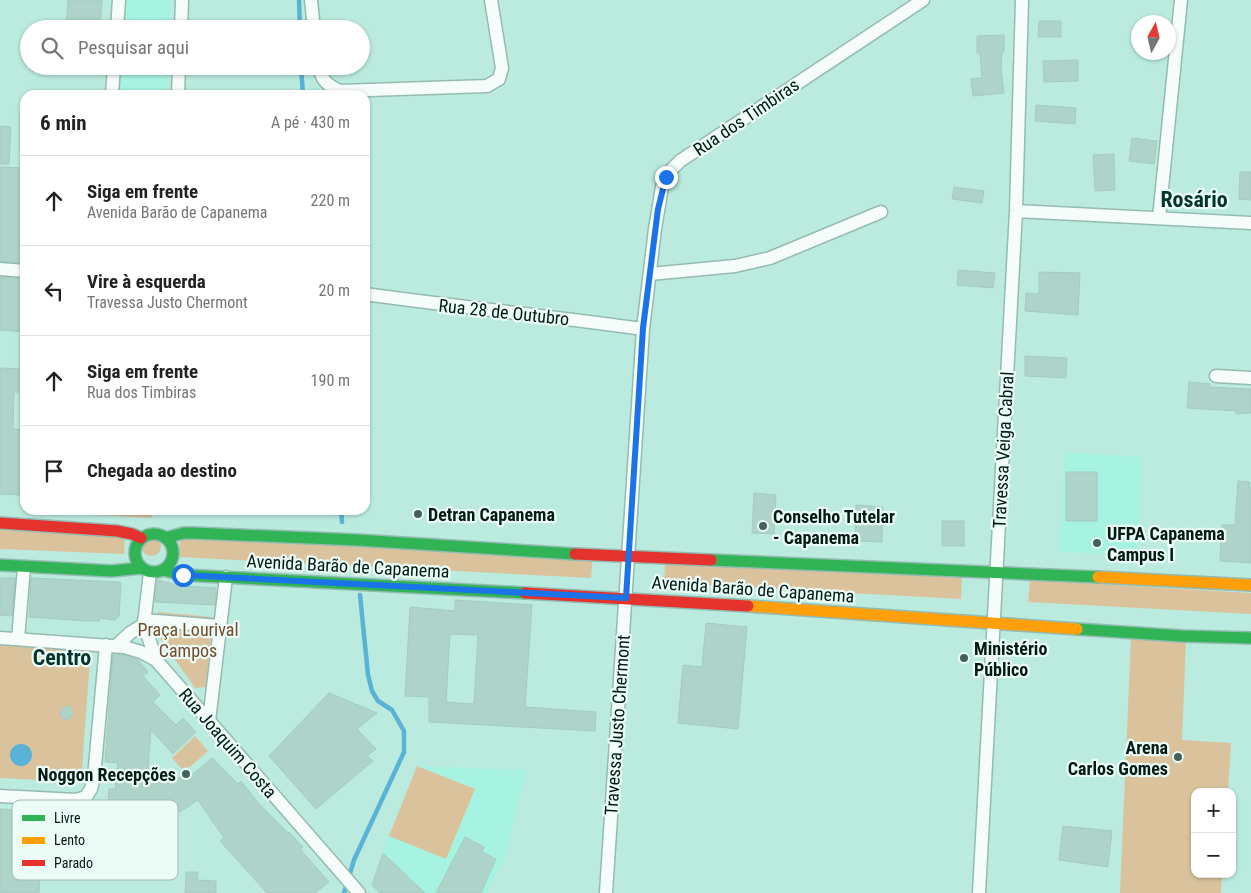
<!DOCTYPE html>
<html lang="pt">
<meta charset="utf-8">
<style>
:root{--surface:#fff;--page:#f6f6f6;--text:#222;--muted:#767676;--line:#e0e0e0}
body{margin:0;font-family:"Roboto Condensed",sans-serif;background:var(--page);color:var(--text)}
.controls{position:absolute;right:15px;bottom:15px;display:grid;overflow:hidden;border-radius:10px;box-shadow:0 1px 4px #0004}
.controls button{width:45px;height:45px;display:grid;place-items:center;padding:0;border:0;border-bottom:1px solid var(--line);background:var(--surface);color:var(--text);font:25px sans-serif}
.compass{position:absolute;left:1131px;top:15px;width:45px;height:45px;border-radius:50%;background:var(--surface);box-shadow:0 1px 4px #0004;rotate:8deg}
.stop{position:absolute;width:15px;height:15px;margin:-11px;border:4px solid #1a73e8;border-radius:50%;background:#fff}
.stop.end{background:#1a73e8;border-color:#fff;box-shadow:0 1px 5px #0008}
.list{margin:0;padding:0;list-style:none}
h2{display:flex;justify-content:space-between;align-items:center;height:65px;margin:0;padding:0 20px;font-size:21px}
h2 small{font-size:16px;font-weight:400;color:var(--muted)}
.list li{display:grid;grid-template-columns:32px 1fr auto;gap:15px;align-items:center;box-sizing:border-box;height:90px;padding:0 20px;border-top:1px solid var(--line)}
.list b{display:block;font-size:19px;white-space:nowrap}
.list p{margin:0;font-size:16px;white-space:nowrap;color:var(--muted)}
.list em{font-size:16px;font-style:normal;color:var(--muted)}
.icon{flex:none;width:28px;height:28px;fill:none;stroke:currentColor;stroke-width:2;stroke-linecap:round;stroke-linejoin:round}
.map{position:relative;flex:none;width:1251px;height:893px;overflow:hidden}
.search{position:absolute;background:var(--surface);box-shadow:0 1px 4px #0004;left:20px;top:20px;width:350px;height:55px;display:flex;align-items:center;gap:12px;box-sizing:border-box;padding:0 18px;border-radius:28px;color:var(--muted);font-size:19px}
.panel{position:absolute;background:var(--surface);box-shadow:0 1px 4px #0004;left:20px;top:90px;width:350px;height:425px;border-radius:15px}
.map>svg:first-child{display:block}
.built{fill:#a7f3e1}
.green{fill:#dac39c}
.water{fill:#58b3d7}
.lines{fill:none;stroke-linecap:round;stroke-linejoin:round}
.stream{stroke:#58b3d7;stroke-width:4.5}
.building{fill:#aed4ca;stroke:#a4cbc1;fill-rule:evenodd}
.street-casing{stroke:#94bbb2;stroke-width:15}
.fast-casing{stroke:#94bbb2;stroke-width:14}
.slow-casing{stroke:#94bbb2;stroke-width:14}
.jam-casing{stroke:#94bbb2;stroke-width:14}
.street{stroke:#f5fcfa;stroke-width:12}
.fast{stroke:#30b455;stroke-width:11}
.slow{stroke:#ff9f0a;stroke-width:11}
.jam{stroke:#e5322d;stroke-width:11}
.route{stroke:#1a73e8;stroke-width:6}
.poi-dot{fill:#41635b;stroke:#ecfcf7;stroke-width:2}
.labels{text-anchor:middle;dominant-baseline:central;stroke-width:4.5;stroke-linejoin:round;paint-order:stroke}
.street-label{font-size:18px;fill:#001a14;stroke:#ecfcf7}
.poi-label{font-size:18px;font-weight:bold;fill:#001a14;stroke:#ecfcf7;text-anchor:start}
.park-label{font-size:18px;fill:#764b2a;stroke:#ecfcf7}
.district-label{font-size:22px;font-weight:bold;fill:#01352c;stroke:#ecfcf7}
.key{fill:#ecfcf7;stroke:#a5b8b3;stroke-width:1}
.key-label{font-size:14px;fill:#001a14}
</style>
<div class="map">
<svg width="1251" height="893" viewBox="0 0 1251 893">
<rect width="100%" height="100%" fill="#bbebdf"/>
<path class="built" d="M126,0H171L170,29H123Z
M119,66H168L167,95H117Z
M1065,452L1142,457L1138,557L1059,551Z
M417,766L526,770L504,860L486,893H380L372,885L389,836Z"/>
<path class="green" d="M81,510H152V518L81,514Z
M0,527L125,534L124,554L0,549Z
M141 546a10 10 0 1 1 20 0a10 10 0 1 1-20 0Z
M180,537L593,555L591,578L179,557Z
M665,560L962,576L961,599L664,583Z
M1030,580L1251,593V614L1028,602Z
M158,612L213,617L206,687L195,688L157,634Z
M1131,636L1186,639L1182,740L1231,743L1228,792H1195V874H1222L1221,893H1120Z
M0,643L91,647L81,782L0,778Z
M195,736L208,751L190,767L181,768L172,758Z
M417,766L475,789L446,859L389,836Z"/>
<path class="water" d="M10 755a11 11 0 1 1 22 0a11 11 0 1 1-22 0Z"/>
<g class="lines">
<path class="stream" d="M299,0L300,29
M301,66L303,95
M341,510L342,522
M344,893L354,860L404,752V731L392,710L378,701L372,691L368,675L360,595"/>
</g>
<path class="building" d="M68,0H102L100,29H66Z
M1039,21H1061V37H1038Z
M1004,35V52H1002L1001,69L1004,93L973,96L971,79L982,78L980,53H977V36Z
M1078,60V81L1044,82L1043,61Z
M1036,105L1076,108L1075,124L1035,121Z
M0,126L11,127L9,164H0Z
M1132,138L1157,141L1154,164L1129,161Z
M1114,154L1115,190L1095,191L1093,155Z
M0,167L25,168V263L0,261Z
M1240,172H1251V200L1239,199Z
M954,187L984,191L982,203L952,199Z
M958,270L995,273L993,288L957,285Z
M1039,272L1080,273L1078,315L1025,311L1026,293L1039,294Z
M0,277L25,279V332L0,330Z
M1025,356L1067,358L1066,378L1025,376Z
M0,368L25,369V392H14L13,429L25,430L23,495L0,494Z
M1189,382L1210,384V387L1251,389V413L1236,414V411L1187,408Z
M1066,472H1097V521H1066Z
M1238,481L1250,482L1249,487H1251V563L1220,561L1222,525H1235Z
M754,493L776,495L774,534L752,533Z
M856,505L883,507L882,542L855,541Z
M942,521H964V546H942Z
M0,578H15L12,616L0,615Z
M31,578L119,582L121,583L119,616L115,620L100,618L99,621H87L29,617Z
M157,580L182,586L216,588L215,605L155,602Z
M455,600L532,605L525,707L596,712L595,731L429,722V697L405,696L410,607L455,611ZM450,634L478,635L474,704L446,702Z
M706,623L747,627L738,729L678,723L683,665L702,667Z
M113,654L123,655L138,660L148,672L143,676L160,695L153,702L176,725L183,718L196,732L173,754L151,730L148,768L158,769L140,787L193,774L212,758L238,784L241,781L260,805L288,833L289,832L303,847L300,849L329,882L315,893H267L220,841L224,838L198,800L181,811L172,813L142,808V815L107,812L109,789H115L118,763L105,762Z
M329,693L377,713L357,729L376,749L367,756L373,761L316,809L269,756Z
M64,707H70L73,713L69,719H63L60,713Z
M29,806L106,808L104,860L89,859V846L41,843L39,893H0V809L28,811Z
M1063,826L1112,831L1108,867L1059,860Z
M465,837L484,847L482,852L496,859L481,893H436Z
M383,853L425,893H380L372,885Z
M186,872H198L197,880L216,881V893H185Z"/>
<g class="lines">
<g class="street-casing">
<path id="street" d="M311,0L314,29
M117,29L119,0
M181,29L182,0
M319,66C321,80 327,85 340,91L487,86L499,79L502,68L491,0
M112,95L114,66
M178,95L179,66
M1016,211L1251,223
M1159,218L1181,0
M0,269L25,271
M650,274L735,266L770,258L881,212
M365,294C458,307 550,316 643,329
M1216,376L1251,378
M150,572L144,624L156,660L359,893
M144,620L219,626
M0,638L124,647L141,652L156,660
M18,639L24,567
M116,646L130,633L144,624
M209,721L226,577
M0,796L76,800L86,797L91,789L94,777L106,645
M606,893L643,329L655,229L662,187L672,169L680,161L923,0
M979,893L1016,211L1022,0"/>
</g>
<g class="fast-casing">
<path id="fast" d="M135 553a19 19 0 1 1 38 0a19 19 0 1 1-38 0Z
M165,538L184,533H193L357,540L575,554
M711,560L1098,577
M0,565L112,571L141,568
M163,570L183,575L525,593
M1077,629L1182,636L1251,638"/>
</g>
<g class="slow-casing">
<path id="slow" d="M1098,577L1251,585
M748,606L1077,629"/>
</g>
<g class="jam-casing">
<path id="jam" d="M0,523L117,531L132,534L141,538
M575,554L711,560
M525,593L748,606"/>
</g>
<use href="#street" class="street"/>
<use href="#fast" class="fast"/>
<use href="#slow" class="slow"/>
<use href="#jam" class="jam"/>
</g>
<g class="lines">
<path class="route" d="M183,575L626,598L643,328L658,209L666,177"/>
</g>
<g class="poi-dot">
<circle cx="418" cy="514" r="5"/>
<circle cx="763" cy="526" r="5"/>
<circle cx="1097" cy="543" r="5"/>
<circle cx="964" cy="658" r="5"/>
<circle cx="1178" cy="757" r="5"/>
<circle cx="186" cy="774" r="5"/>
</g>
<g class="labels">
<g class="street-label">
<text transform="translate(746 117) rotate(-34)">Rua dos Timbiras</text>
<text transform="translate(504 312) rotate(6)">Rua 28 de Outubro</text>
<text transform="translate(1003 450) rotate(-87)">Travessa Veiga Cabral</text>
<text transform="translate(348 566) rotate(3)">Avenida Barão de Capanema</text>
<text transform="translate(753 589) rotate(4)">Avenida Barão de Capanema</text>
<text transform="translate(617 725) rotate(-86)">Travessa Justo Chermont</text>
<text transform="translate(228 743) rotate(49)">Rua Joaquim Costa</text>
</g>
<g class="poi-label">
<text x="428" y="514">Detran Capanema</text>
<text x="773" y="516">Conselho Tutelar<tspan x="773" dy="21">- Capanema</tspan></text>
<text x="1107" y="533">UFPA Capanema<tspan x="1107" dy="21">Campus I</tspan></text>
<text x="974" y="648">Ministério<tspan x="974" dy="21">Público</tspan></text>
<text x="1168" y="747" text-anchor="end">Arena<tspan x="1168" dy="21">Carlos Gomes</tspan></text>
<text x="176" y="774" text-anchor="end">Noggon Recepções</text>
</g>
<g class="park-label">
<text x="188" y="629">Praça Lourival<tspan x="188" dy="21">Campos</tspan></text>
</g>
<g class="district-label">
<text x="1194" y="199">Rosário</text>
<text x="62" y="657">Centro</text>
</g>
</g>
<rect x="12" y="800" width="166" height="80" rx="8" class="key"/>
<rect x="22" y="815" width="23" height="6" fill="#30b455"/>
<rect x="22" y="837" width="23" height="7" fill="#ff9f0a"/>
<rect x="22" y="860" width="23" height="6" fill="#e5322d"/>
<g class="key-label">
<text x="54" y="823">Livre</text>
<text x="54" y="845">Lento</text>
<text x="54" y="868">Parado</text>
</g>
</svg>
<div class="controls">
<button>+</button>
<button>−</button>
</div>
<svg class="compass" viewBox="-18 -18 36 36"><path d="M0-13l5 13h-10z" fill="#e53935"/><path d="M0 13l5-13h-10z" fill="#767676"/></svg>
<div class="stop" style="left:183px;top:575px"></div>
<div class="stop end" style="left:666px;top:177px"></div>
<div class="search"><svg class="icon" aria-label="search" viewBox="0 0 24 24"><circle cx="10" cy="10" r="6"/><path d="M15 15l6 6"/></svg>Pesquisar aqui</div>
<section class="panel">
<h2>6 min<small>A pé · 430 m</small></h2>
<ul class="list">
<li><svg class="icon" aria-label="ahead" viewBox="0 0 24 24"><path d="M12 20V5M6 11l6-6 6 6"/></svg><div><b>Siga em frente</b><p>Avenida Barão de Capanema</p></div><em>220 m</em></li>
<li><svg class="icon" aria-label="left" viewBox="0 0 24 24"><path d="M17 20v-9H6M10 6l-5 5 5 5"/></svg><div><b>Vire à esquerda</b><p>Travessa Justo Chermont</p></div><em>20 m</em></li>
<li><svg class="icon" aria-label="ahead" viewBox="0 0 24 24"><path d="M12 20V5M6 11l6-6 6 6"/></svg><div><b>Siga em frente</b><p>Rua dos Timbiras</p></div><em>190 m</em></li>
<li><svg class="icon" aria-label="arrive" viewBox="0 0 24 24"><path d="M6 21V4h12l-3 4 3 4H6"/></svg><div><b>Chegada ao destino</b></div></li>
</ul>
</section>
</div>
